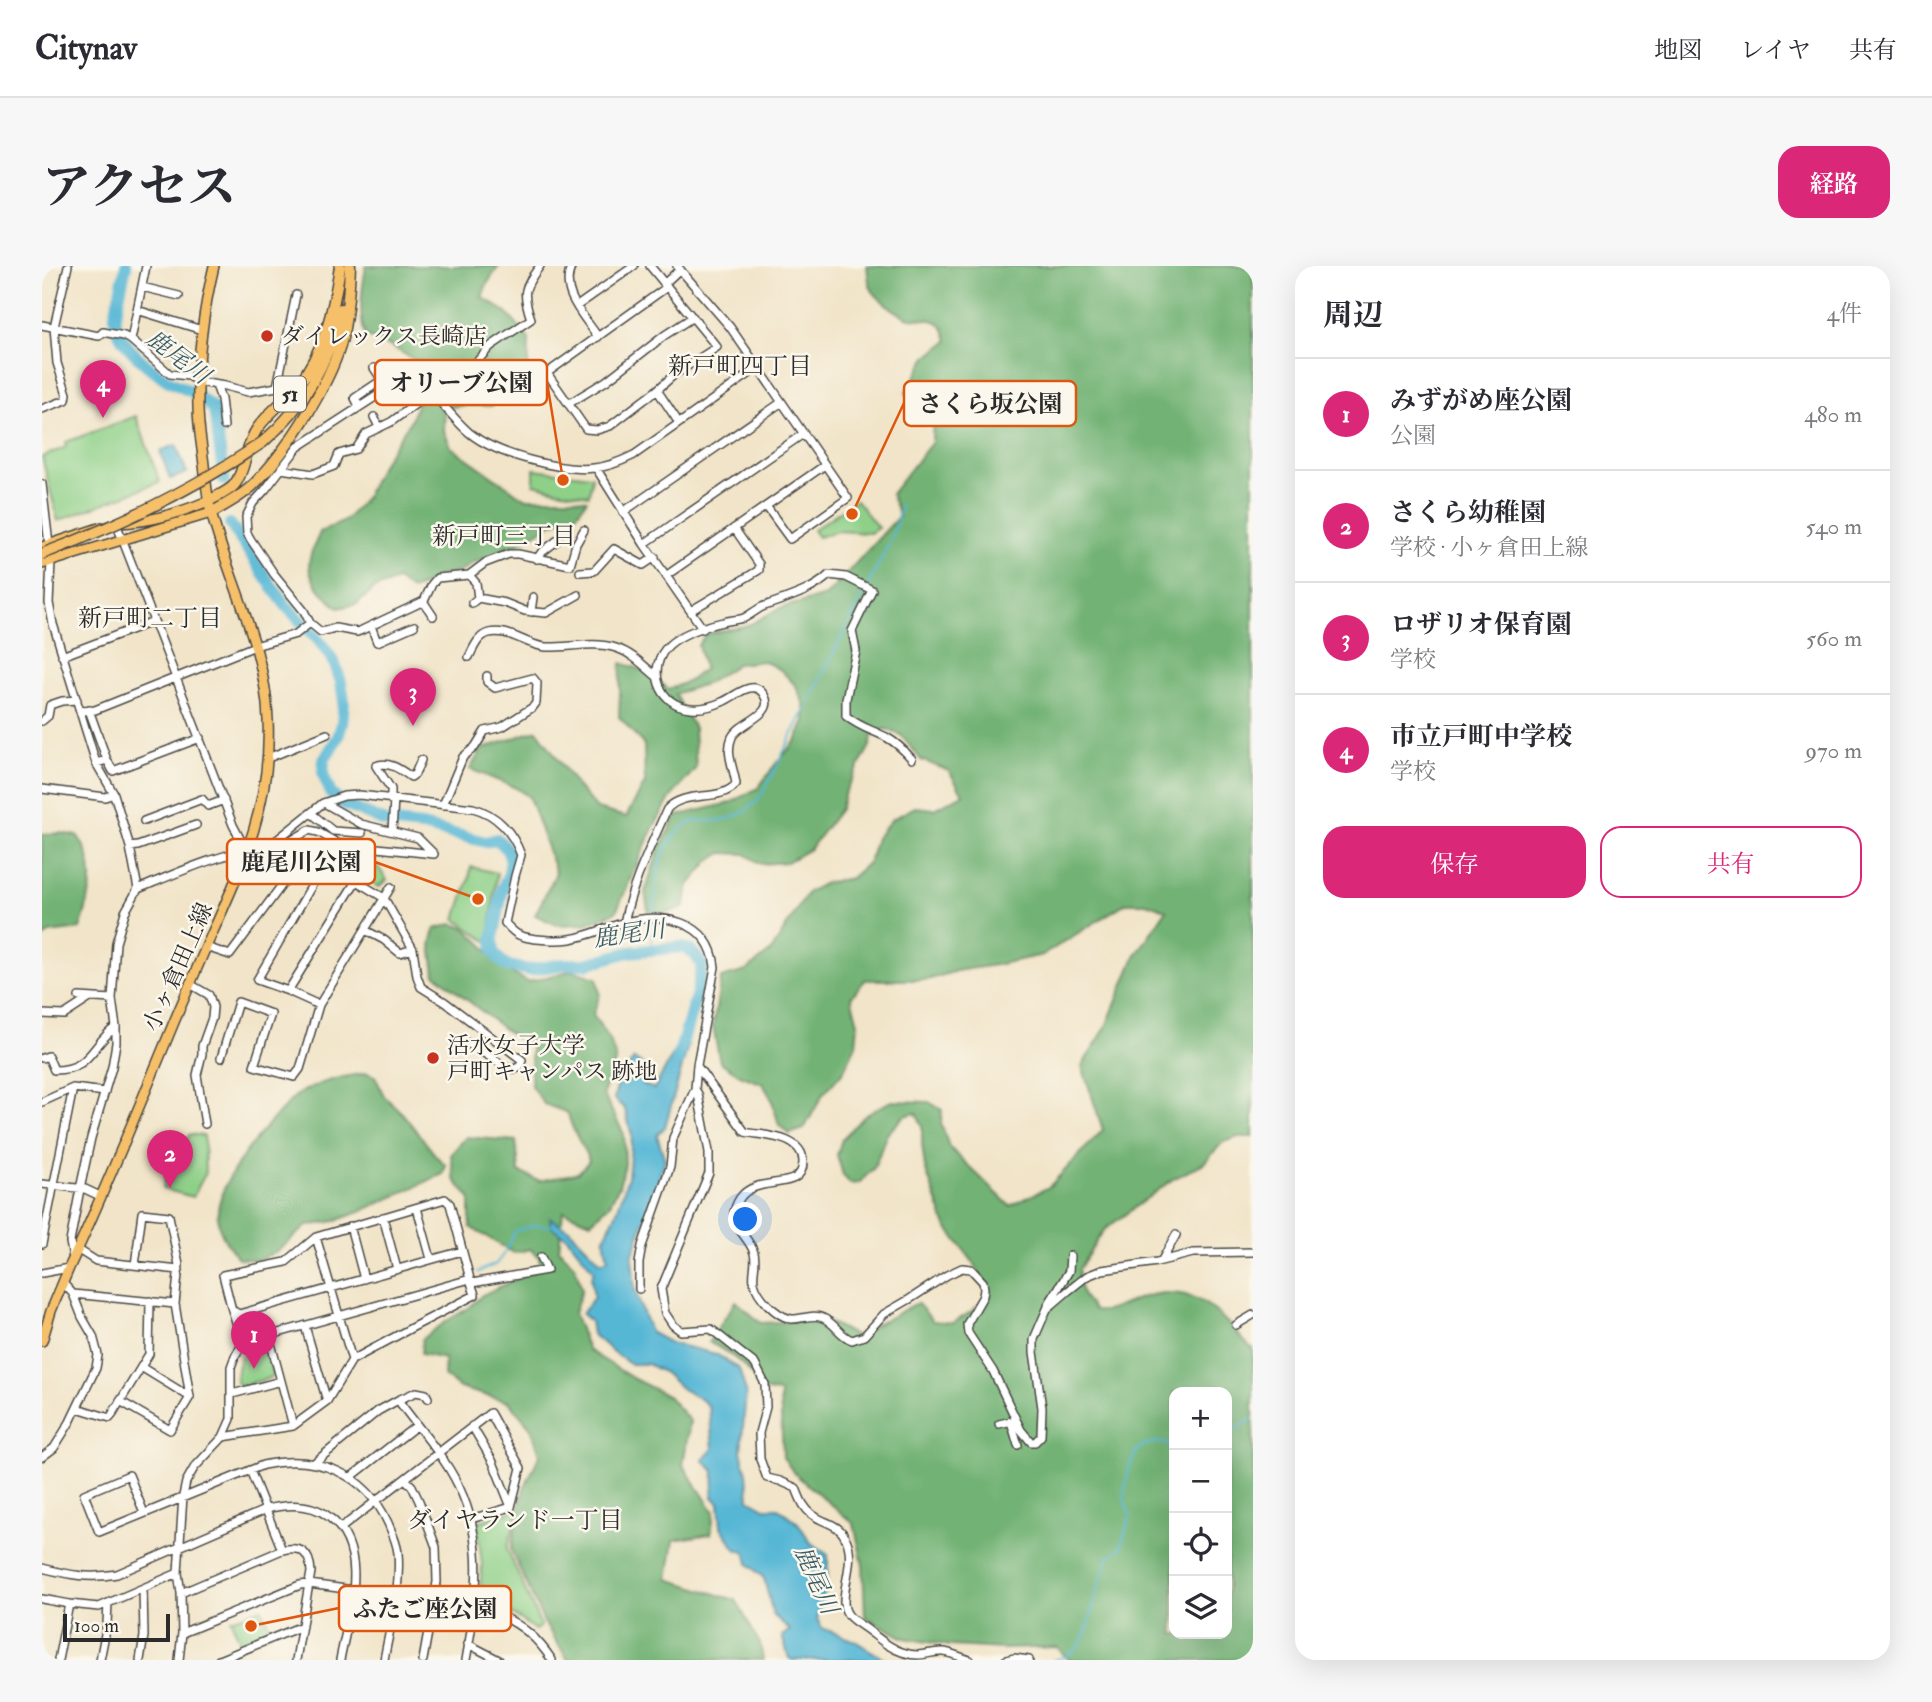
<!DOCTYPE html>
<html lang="ja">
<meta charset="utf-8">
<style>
:root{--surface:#fff;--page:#f7f7f7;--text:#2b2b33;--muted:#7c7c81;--line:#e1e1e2;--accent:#db2777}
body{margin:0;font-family:"IM FELL Double Pica","Noto Serif JP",serif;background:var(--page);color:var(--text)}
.controls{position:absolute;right:21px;bottom:21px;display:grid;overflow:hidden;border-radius:14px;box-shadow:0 7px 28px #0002}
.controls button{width:63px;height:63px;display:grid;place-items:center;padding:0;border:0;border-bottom:2px solid var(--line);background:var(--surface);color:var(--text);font:35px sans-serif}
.scale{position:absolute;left:21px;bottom:18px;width:107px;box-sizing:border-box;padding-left:7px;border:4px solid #2b2b2b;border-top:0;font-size:19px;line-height:24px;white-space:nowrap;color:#2b2b2b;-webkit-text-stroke:5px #fbf7ec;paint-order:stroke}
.you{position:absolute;left:704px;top:954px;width:24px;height:24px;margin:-18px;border:5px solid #fff;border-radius:50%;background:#1a73e8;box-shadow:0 0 0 10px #1a73e833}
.badge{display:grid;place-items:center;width:46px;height:46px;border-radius:50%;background:var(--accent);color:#fff;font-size:23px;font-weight:700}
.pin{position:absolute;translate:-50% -58px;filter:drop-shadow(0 2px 4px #0008)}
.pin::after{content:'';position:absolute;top:37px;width:24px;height:21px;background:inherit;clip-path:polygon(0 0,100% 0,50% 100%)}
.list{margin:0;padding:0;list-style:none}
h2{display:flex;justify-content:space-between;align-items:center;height:91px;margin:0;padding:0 28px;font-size:30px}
h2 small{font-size:23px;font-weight:400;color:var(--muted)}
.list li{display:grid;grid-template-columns:46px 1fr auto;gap:21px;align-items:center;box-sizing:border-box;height:112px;padding:0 28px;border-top:2px solid var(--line)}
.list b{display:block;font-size:26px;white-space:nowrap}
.list p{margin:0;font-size:23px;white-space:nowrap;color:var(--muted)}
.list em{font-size:23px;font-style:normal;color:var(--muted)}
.actions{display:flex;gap:14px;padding:21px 28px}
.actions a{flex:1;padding:16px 0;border:2px solid var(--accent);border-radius:21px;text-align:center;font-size:24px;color:var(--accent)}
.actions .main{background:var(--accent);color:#fff}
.icon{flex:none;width:38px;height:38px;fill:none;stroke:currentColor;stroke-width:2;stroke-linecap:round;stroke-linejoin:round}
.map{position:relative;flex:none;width:1211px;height:1394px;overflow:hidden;border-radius:21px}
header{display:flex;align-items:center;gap:42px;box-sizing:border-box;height:98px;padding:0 35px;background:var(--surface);border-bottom:2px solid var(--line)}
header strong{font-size:33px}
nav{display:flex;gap:38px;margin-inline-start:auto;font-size:24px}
.intro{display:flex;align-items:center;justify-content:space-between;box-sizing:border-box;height:168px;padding:0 42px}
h1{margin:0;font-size:49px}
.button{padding:18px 32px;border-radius:21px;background:var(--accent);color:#fff;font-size:24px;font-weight:700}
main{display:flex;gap:42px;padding:0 42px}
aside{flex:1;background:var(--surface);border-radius:21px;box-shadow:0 7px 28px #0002}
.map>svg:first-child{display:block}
.green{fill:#8ed088;stroke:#5c7e5a;stroke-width:2}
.forest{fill:#72b274;stroke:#4e6e50;stroke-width:2;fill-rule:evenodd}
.water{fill:#56b7d5;stroke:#407180;stroke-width:2}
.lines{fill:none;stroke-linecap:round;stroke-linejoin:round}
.stream{stroke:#56b7d5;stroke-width:2}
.river{stroke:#56b7d5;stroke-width:12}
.minor-casing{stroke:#494743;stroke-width:10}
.major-casing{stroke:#494743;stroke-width:12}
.highway-casing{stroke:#494743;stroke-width:13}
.minor{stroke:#fff;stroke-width:7}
.major{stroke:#f6c06b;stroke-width:9}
.highway{stroke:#f6c06b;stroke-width:10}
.highway-bridge-casing{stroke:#494743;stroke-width:13;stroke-linecap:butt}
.highway-bridge{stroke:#f6c06b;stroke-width:10}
.poi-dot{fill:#c8321e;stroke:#fbf7ec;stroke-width:2.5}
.labels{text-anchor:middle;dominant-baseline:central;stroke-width:5;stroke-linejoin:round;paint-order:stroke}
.shield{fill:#fbf7ec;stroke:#696865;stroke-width:2}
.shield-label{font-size:21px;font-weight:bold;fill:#2b2b2b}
.poi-label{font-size:23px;fill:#2b2b2b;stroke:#fbf7ec;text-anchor:start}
.street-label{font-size:23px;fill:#2b2b2b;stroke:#fbf7ec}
.water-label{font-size:24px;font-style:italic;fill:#3a5c66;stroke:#fbf7ec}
.neighbourhood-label{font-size:24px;fill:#2b2b2b;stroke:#fbf7ec}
.leader{fill:none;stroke:#df570e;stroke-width:2.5}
.callout-dot{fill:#df570e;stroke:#fbf7ec;stroke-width:2.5}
.callout{fill:#fbf7ec;stroke:#df570e;stroke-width:2.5}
.callout-label{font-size:24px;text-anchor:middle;font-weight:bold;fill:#2b2b2b}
</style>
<header>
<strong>Citynav</strong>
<nav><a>地図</a><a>レイヤ</a><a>共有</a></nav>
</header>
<div class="intro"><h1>アクセス</h1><a class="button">経路</a></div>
<main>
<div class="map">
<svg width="1211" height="1394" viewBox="0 0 1211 1394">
<rect width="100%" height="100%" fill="#fbf7ec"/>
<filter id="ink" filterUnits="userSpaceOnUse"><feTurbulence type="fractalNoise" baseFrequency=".0143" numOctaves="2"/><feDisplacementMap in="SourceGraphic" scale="14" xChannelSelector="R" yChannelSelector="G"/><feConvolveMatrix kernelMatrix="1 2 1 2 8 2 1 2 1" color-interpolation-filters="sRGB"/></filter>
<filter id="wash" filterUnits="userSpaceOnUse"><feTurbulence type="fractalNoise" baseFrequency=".00686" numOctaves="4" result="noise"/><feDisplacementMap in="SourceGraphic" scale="28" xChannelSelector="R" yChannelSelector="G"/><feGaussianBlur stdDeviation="1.57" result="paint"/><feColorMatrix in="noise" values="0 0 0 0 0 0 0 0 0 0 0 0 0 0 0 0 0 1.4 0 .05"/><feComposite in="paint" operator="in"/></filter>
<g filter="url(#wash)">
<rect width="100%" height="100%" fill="#f1e4c8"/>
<path class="green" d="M94,150L118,216L16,255L0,191L24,181V176Z
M492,203L550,210L547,229L515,224L492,218Z
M814,234L836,262L828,267L795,265L776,271L771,264Z
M314,590L334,598L345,614L337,621L306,599Z
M429,601L455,607L446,676L414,653L427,613Z
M148,868L162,870L163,908L151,931L121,923L124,906Z
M221,1077L231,1109L228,1112L198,1120L194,1116C195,1091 198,1086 221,1077Z
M477,1243L465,1283L499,1360L493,1364L472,1349L437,1340L440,1299L435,1256Z
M219,1342L230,1366L199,1379L189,1353Z"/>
<path class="forest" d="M324,0H457L445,18L440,31L464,46L487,73L486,101L467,127L449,140L427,139L403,142L402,165L409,181L482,232H531L545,234L535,248L509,258L474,279L433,296L417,306L394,311L381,320L369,324L355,314L332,323L315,338L297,342C283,331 263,312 268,292C270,283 275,274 278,266L303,255L323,232L338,201L367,157L387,112L376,96L348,80L323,70C316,46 320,24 324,0Z
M825,0H1211V871H1197L1181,876L1162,897L1131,913L1062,964L1037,1003V1017L1041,1030L1052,1045C1069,1047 1083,1037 1098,1032C1153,1014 1175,1046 1208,1081L1211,1082V1394H1027L1015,1381L962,1383L909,1380L862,1372L823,1351L821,1299L812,1258L752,1207L741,1191L738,1127L719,1124C709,1101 688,1087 667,1076L694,1035L719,1057L773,1054L791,1058L813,1070L875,1037L891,1055L911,1057L930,1045L948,1029L934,1000L904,960L883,902L880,878V859L874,847L862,850L845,868L832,902L817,917L808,918L801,909L795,889L800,873L822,850L849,835L887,836L900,844L899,857L907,881L968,940L1007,921L1061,864L1040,800L1063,763L1093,691L1124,644L1104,637H1084L1001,689L953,699L914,705L885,714H823L809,731L816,757L814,779L801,806L781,828L762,863L747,868L737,859L729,832L721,818L698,809L678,796L671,761L679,712L704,705L729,685L766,626L783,617L809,612L827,596L834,572L850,553L873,541L893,543L921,528L907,505L879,494L859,469L844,463L831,466L828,480L803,526L798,543L768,583L745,596L719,598L703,588L680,587L667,595L647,619L642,641L621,648L606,644L603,626L616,586L634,550L688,537L716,522L736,495L754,475L763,455L762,438L753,419L739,404L722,395L695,398L666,417L633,428L652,462L654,502L629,531L610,564L574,646L544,658L515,659L493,649L514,607L487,531L474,522L428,503L440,483L495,464L535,520L555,543L584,551L603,517L602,479L577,451L579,397L601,404L627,423L647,415L662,403L656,379L664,368L707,359L738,342L784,330L857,250L849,228L890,176L891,152L869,136L864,126L885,91L906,75C900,49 889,55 868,52C859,50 833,32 829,22C826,16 826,7 825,0ZM1132,1126H1185V1368H1132Z
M18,567L36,570C57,601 49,629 38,663L7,667L0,673V569Z
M410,658L423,662L441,679L456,699L486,716L530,704L555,712L558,728L551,749L567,772L574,793L561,828L582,868L583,898L577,920L568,938L549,956L521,945L517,983L533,1000L540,1023L532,1047L546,1084L592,1113L626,1130L648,1155L641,1199L672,1246L669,1268L632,1274L626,1313L694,1334L718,1378L721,1394H526L502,1356L469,1284L481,1225L498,1188L489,1162L467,1136L418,1122L402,1110L403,1093L379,1088L380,1073L406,1054L428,1041L440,1029L498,1002L497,991L488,983L472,987L428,961V932L412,913L409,888L424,871L474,875L477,906L497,915L536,907L547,895C541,878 529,865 526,847L502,838L489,820V781L463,764L393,708L389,678L393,663Z
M325,807L333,810L342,830L361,848L395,891L404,899L401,908L320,945L293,955L265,960L236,985L216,994L196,992C184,977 174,965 176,944C180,910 219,865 242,842C247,837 252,830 258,827C279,815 302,810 325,807Z"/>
<path class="water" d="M134,179L145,207L128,213L118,185Z
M637,778L646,780L623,861L615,869L623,894L590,991L593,1024L608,1066L628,1077L674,1088L697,1103L704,1126L699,1185L705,1207L707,1233L723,1242H736L756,1257L769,1277L786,1289C787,1312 782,1331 775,1353L780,1362L811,1374L844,1394H750L747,1392L740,1370L748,1364L731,1349L722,1312L706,1298L704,1287L694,1283L679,1261L677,1237L671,1231L672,1205L661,1194L671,1183L667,1141L659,1133L640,1123L623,1107L606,1098H588L571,1086L550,1068L548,1055L540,1048L552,1031L549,1011L552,1005L525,971L509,961L508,952L527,963L559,996L566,993L562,973L574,948L586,911L590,870L583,843L572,833L577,813L592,793L602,800L601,818L612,823Z"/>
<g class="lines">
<path class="stream" d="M826,319L850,272L859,239
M611,651C612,636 614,605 620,591C625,579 638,559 652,555C658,554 662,555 668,555C691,555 706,546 720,529L824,323
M609,684L610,657
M436,1006L454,998L463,986L473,965L493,959L511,960
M1185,1167C1195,1164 1201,1157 1211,1153
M1011,1394C1043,1389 1047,1360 1053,1334C1056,1319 1062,1305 1066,1291L1078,1283L1088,1250L1082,1232L1086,1205L1094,1186L1100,1180L1114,1176L1132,1179"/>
<path class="river" d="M84,0L73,49C71,74 105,101 125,114C133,119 142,122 150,126C157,131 165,138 172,143L182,214
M188,258L231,322L245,341L278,376L292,396L299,416L302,435L300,458L296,471L282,494L281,508L289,528L304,539L343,556L380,560L444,576L455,573L464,582L469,593L467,608L461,621L451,673L452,686L459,695L466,700L487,704L521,698H544L587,686L640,681L651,686L660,699L655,727L635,795"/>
</g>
</g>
<g filter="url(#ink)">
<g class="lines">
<g class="minor-casing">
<path id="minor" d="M530,0C516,25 543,51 556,71
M608,0L675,81L633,108L615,124L568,160L555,164L544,163L505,107L625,21
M635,0L688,61L806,232L748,273L724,240
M622,18L638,3
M100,21L137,30
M535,40L592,0
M95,44L160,64
M0,59L57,70L61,66L82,70L89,74L128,108L147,110L157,116L183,120L206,126L235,121L254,29
M89,74L104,0
M174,119L179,133L182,160
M615,124L637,157
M392,131L420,112L449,80L489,53C480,27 481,22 498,0
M526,138L564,115L623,69L651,51
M317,140L313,132L340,114L332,102
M0,143L24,134L25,128L15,97L12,61L26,0
M332,151L337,161
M554,202L602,278L661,363
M239,203L271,208L292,200L297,188L314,183L324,168L349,156L379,134L380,127C371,121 361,124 353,118
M0,218L9,296L7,337L11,358L54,497L72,528L88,581L96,623L83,646L74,677L70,733L74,761V777L70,801L49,872L38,923L28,976L31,992
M581,246L740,136
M74,257L191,559L205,586
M542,264L534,278L528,299L476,288H467L443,297L427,309L395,312L390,318L382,335L320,364L315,366L293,362L279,366L268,357L262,345L232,308L209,274L205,267L204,251L211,237L223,224L256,181L353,118C361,116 371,115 379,119C393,126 413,156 429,168C454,188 520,206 552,202C566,201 580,195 592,189L717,101
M602,278L761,168
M495,293L499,287L517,273
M538,306L552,305L572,283L601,299L613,291
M427,309L434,317L436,332L430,337
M625,309L783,199
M436,332L463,337L483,345L504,347L536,329
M379,337L383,338L391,350
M650,344L717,304V298L692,262
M489,346L491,331
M329,360L335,376L372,360
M20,390L112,355
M427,391C432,381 436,370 447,367C467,362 485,380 504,381C527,382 551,375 574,382C590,387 602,400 614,410
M47,444L65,494
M38,445L53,444L213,380L254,368L268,357
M0,455L6,450L8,439L20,435L35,434
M226,492L285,468
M54,497L65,494L71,505L158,472
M0,523L63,531L72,528
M349,534V523L334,500C346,494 359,504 369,511L373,508L379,494
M401,539L421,491L433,481L443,465L460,461L491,441L494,437L495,417L491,412L453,422L445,416V410
M269,547L291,565L320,567
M102,555L160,533L166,540L182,534
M350,565L352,534
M88,581L96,580L154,559
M221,585L230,586L267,564L276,566L297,578L392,588L376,572L319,558L282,537
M96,623C121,613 198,578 221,585L281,537L302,530L317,529L431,542C455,548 471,567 479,589L473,610L463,657C466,660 470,665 475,668C484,674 517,675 528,673C546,670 563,662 580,657C619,646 668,653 673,701L655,799L653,823L656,828L667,886V907L619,1023L623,1047L631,1059L639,1065L669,1063L713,1098L723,1118L724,1141L717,1167L718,1193L725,1212L738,1215L754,1222C758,1232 761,1242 771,1249C783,1258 797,1257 804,1273C813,1293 802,1315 802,1336C802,1349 811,1354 820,1360C834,1369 844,1381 860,1386C880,1393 886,1385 902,1386C910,1387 920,1392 928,1394
M582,657C590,617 609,580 625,543C643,523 678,537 694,518C692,502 683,487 690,471C697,456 735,449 722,429C711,411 692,432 680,436C671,440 659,443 649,442C616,440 604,401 627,379C640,367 664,360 681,356C688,354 695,354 702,352C708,349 714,344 720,341C744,332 769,326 787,309L804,311L830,324L810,365L814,385L804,433V450C819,462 828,463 844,471C855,477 862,484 870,493
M323,664L342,674L358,687L371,683
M164,681L188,689L265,585L342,632L371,683L375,710L379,721L403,736L480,794L478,800L473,803L466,802L424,776
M148,718L167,729L171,741L170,752L160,780V788L155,809L163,858
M246,725L314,615
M37,731L70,733
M277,739L246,725L215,714L284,595
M0,748L22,749L48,732
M0,792L6,790L12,804C50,804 49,778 74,761
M179,792L196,736L229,748L212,800L252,811L258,803L277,739L349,621
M655,800L703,866C720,870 760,869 761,895C762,928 715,907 698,932C682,957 702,964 711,984C716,995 710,1005 712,1016C715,1030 734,1050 749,1053C759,1054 771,1047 781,1052C793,1057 798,1070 810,1074L822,1070L842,1048L868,1033L905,1009L920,1002L929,1003L941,1016L942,1023L941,1030L925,1058L926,1067L951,1105L979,1164L989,1176H993L999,1170L1000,1142L992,1086V1073L1005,1043L1026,1025L1045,1010L1060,1004L1115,996L1151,987L1211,986
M0,836L31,822L63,826
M0,918L43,923L58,930
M375,942L389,993
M341,951L355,1003
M308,960L322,1013
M0,978L31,822
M35,983L54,995L137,1004
M1120,994L1134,969
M0,1007L27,1002
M430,1017L505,1004L499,991
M597,1023V997L600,980L628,901L631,872L653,823
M31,1028L133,1038
M1006,1039L1027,1005L1028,990
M190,1044L197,1048L420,985
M1194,1059L1211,1049
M263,1060L285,1135
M227,1070L251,1160
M310,1094L371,1061L433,1029L428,1013
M99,1101L148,1131
M190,1128L239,1115
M356,1134L374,1126L384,1128L386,1132
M78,1135L128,1164L148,1131L133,1038L137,999L127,950L100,947L93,999
M35,1142L68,1152L107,1088L108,1035
M972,1153L970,1159L976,1179
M957,1158L970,1155
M430,1160L451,1196L469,1241
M181,1171L251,1160L285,1135L310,1094L274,971
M0,1191L12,1182L28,1156L54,1102L56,1089L51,1070L40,1051L31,1028L21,1017
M272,1197L336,1145L356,1134C371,1155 388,1174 402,1195C446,1259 437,1322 424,1394
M208,1204L240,1284
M309,1211L374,1160
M363,1213L370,1220L377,1235L394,1281L395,1316L381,1394
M102,1247L87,1209L42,1228L57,1266L221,1199C274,1188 323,1206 346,1257C350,1266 355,1277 356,1287C359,1323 348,1360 342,1394
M299,1262L448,1147L479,1202L469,1241L429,1253
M0,1302C28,1309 46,1313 75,1308L225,1243C246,1238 270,1237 287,1251C330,1284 306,1350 298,1394
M139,1327L240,1284C259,1280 268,1286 269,1306L254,1394
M0,1333L27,1338
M140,1367L258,1319L267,1318L311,1324L457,1349C481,1359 496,1373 510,1394
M426,1378L457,1394
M16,1394L27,1338L57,1341L136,1307
M58,1394L65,1358L66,1337
M98,1394L102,1370L101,1323
M137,1394L140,1367L139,1327L136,1307L141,1230L144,1216L152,1202L181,1171L189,1153V1101L193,1090L201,1077L428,1013L408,938L403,933L274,971L244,996L181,1009L190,1044L201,1077
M177,1394L260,1360
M964,1394L972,1392L987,1394"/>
</g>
<g class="major-casing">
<path id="major" d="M77,257C109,256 137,247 166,235
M0,281L60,261
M0,298L169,247
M0,1075L9,1045L27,1002C66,919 100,833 135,749C145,726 154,704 164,681C198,605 230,541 226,454C224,382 187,316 169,246C165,231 164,215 162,199C160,180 156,161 156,141C155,94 161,46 172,0"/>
</g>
<g class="highway-casing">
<path id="highway" d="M221,176C263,140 286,96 299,43
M166,235C175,230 187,226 193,218C203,205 204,179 215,163C226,147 243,135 255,120C283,86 292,42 298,0
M169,247C186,237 204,228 217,213C246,183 286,120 298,80C305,55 307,26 308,0"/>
</g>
<use href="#minor" class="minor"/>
<use href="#major" class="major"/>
<use href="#highway" class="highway"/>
<g class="highway-bridge-casing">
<path id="highway-bridge" d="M0,288C78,259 152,223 221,176"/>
</g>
<use href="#highway-bridge" class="highway-bridge"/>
</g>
</g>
<g class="poi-dot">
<circle cx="225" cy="70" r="7"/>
<circle cx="391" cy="792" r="7"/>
</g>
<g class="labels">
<rect class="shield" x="232" y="110.5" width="32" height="35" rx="5"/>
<g class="shield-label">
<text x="248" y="128">51</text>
</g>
<g class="poi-label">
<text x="239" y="70">ダイレックス長崎店</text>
<text x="405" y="779">活水女子大学<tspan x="405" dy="26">戸町キャンパス 跡地</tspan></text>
</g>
<g class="street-label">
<text transform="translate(136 701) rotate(-66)">小ヶ倉田上線</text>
</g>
<g class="water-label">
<text transform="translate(136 91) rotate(37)">鹿尾川</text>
<text transform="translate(587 668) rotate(-8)">鹿尾川</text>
<text transform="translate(774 1314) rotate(66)">鹿尾川</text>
</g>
<g class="neighbourhood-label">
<text x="698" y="100">新戸町四丁目</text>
<text x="462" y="270">新戸町三丁目</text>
<text x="108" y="352">新戸町二丁目</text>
<text x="473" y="1254">ダイヤランド一丁目</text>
</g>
</g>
<path class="leader" d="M521 214L505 116M810 248L862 137M436 633L333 596M209 1360L297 1342"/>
<g class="callout-dot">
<circle cx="521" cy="214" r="7"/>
<circle cx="810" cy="248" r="7"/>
<circle cx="436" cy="633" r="7"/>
<circle cx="209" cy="1360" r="7"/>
</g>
<g class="callout">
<rect x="333" y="94" width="172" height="45" rx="7"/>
<rect x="862" y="115" width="172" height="45" rx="7"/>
<rect x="185" y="573" width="148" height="45" rx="7"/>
<rect x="297" y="1320" width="172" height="45" rx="7"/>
</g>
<g class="callout-label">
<text x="419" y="125">オリーブ公園</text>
<text x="948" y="146">さくら坂公園</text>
<text x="259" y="604">鹿尾川公園</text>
<text x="383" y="1351">ふたご座公園</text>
</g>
</svg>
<div class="controls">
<button>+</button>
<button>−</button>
<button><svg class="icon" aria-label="locate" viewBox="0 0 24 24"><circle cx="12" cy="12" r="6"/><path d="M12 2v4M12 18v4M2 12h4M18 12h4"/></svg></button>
<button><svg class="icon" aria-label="layers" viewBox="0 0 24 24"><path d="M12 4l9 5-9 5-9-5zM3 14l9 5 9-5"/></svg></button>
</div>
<div class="scale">100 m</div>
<div class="you"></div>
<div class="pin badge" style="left:212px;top:1103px">1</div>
<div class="pin badge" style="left:128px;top:922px">2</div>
<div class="pin badge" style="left:371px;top:460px">3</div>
<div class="pin badge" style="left:61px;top:152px">4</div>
</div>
<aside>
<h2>周辺<small>4件</small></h2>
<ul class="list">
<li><span class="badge">1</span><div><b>みずがめ座公園</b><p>公園</p></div><em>480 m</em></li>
<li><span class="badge">2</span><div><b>さくら幼稚園</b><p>学校 · 小ヶ倉田上線</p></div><em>540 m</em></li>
<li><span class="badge">3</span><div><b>ロザリオ保育園</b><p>学校</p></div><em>560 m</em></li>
<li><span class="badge">4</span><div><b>市立戸町中学校</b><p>学校</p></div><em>970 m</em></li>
</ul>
<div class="actions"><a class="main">保存</a><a>共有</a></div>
</aside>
</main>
